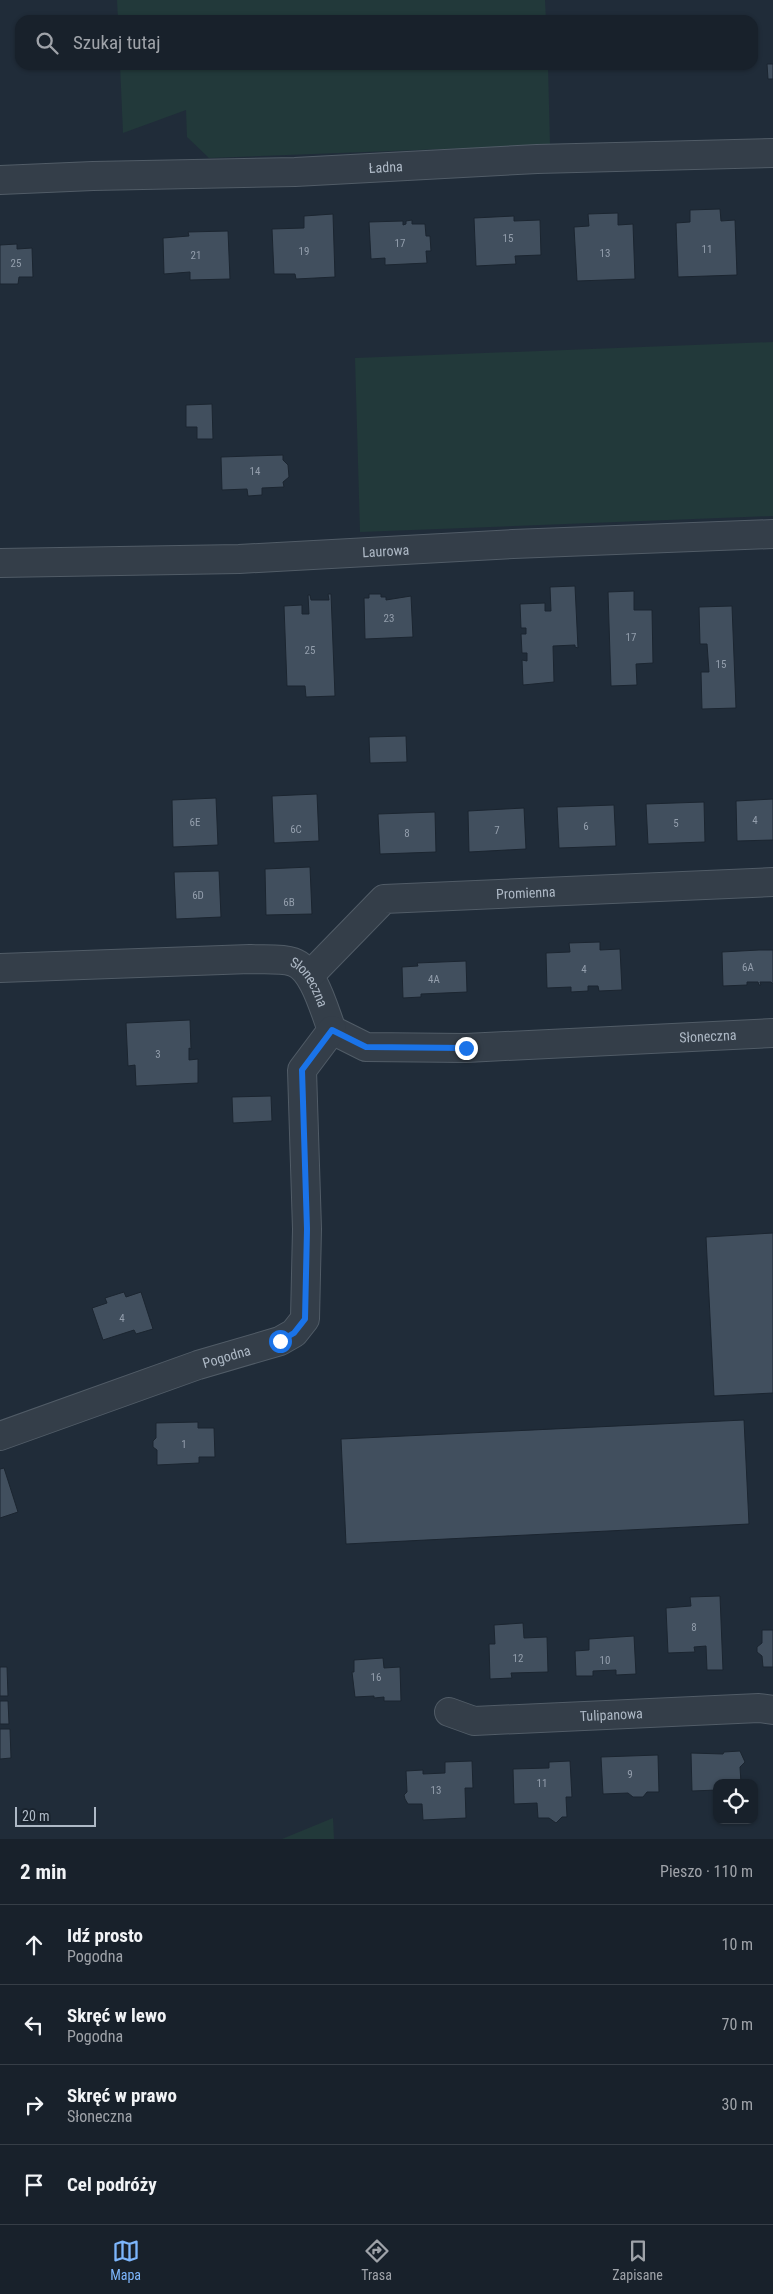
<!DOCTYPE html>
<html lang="pl">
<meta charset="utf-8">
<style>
:root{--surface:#18212b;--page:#252e37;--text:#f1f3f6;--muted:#9fa3a9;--line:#363e47;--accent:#7db6fc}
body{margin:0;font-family:"Roboto Condensed",sans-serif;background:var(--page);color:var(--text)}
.controls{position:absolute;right:15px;bottom:15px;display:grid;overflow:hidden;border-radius:10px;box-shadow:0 1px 4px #0004}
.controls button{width:45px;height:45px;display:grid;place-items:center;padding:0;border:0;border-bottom:1px solid var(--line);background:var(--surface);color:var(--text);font:25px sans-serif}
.scale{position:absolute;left:15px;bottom:12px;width:81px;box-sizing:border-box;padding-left:5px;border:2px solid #aeb9c6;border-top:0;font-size:14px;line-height:18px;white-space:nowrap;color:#aeb9c6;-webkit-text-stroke:4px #19232e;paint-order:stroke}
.stop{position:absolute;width:15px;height:15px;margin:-11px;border:4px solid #1a73e8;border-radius:50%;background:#fff}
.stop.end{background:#1a73e8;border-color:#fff;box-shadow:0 1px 5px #0008}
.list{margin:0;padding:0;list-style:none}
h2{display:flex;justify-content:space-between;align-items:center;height:65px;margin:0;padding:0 20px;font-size:21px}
h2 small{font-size:16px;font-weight:400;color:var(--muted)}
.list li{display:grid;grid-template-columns:32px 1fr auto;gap:15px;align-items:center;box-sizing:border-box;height:80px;padding:0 20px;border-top:1px solid var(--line)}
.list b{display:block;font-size:19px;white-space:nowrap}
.list p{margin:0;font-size:16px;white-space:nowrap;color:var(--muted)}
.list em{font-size:16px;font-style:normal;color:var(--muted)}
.icon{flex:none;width:28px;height:28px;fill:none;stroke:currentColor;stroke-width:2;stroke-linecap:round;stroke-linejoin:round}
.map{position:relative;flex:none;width:773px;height:1839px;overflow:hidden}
.search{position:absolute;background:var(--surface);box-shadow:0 1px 4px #0004;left:15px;right:15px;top:15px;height:55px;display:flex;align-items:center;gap:12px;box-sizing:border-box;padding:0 18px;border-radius:15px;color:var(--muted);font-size:19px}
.sheet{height:385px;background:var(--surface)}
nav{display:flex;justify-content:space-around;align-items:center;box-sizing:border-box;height:70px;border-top:1px solid var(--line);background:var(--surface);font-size:14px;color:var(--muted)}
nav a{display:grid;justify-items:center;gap:2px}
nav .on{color:var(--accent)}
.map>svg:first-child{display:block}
.green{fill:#22393a}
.building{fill:#414f5e;stroke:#1b2530}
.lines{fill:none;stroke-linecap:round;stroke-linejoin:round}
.minor-casing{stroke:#515c67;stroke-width:30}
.minor{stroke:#343e49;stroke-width:28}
.route{stroke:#1a73e8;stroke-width:6}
.labels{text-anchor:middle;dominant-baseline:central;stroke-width:5;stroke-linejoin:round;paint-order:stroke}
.number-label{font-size:11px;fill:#939eac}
.street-label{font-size:14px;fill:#aeb9c6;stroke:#19232e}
</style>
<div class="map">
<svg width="773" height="1839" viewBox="0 0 773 1839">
<rect width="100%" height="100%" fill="#202c39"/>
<path class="green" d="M117,0H545L546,20H118Z
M120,65H548L550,145L209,158L187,137L186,110L123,133Z
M773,342V516L360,532L355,358Z
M333,1818L334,1839H282Z"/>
<path class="building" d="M767,64H773V79H768Z
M720,209L721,221L735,220L737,275L678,277L676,223L690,222V210Z
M618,213V225L633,224L635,279L577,281L574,227L589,226L588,214Z
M333,214L335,277L296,279L295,274H274L272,229L304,228V216Z
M514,216V221L540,220L541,255L515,256L516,264L476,266L474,218Z
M412,220V224H425L426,236H430L431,251H426L427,263L385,265V258L371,259L369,222L403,221V225L406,224V221Z
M228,231L230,279L190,280V272L164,274L163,238L189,236L188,232Z
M17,244V249L32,248L33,277H19L18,284H0V245Z
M212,404L213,439H197V427H186V405Z
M283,455V460L288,465L289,477L283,482L284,487L262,488V495L248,496L247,489L222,490L221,457Z
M575,586L578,648L575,647V645L553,646L554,682L523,685L522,660L527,661V653H522L521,634H526V628H521L520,604L545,603V611H551L550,587Z
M634,591V610H652L653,663L636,664L637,685L611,686L608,592Z
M328,594H331L335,696L306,697L305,686H287L284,606L302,605V614H309L308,595H310L311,600H329Z
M369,594H381V597H386V600L411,596L413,637L365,639L364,598H369Z
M732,606L736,708L702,709L701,672H709L707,644H700L699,607Z
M406,736L407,762L370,763L369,737Z
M317,794L319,841L274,843L272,796Z
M216,798L218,845L173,847L172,800Z
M773,799V840L737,841L736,801Z
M704,802L705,842L648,844L646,804Z
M614,805L616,846L559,848L557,807Z
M524,808L526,849L469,852L468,811Z
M435,812L436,852L380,854L378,814Z
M310,867L312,914L266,915L265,869Z
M219,871L221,917L176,919L174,872Z
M600,942V950L620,949L622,990L599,991L598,986H588V991L571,992V987L547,988L546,953L570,952L569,943Z
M759,950H773V984L771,982H760L761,985H759L758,982H747V985L723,986L722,952Z
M466,961L467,992L421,994V997L403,998L402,967L418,966L417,963Z
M190,1020L191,1049L189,1048V1060L198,1059V1083L136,1086L135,1065L128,1066L126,1023Z
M271,1096L272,1121L233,1123L232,1097Z
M773,1233V1393L714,1396L706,1237Z
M124,1292L126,1297L141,1292L153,1329L136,1334L134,1330L103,1340L92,1308L107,1303L105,1298Z
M744,1420L749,1524L346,1544L341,1439Z
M198,1422V1428H214L215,1457H199V1463L157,1465V1450L153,1447V1441L156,1438V1423Z
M4,1468L18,1512L0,1518V1469Z
M720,1596L723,1670H707L706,1646L694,1647L695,1652L668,1653L666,1608L691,1606L690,1597Z
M523,1623L524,1638L547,1637L548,1672L511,1673L512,1678L490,1679L489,1644H495L494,1625Z
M762,1630H773V1667H763L762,1656L757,1652V1647L762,1643Z
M634,1636L636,1674L616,1675V1670L593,1671V1676H576L575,1651L589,1650V1639Z
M383,1658L384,1668L400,1667L401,1701H384V1697L374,1698V1696L355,1697L352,1672H354V1660Z
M0,1667H7L8,1696H0Z
M0,1701H8L9,1724H0Z
M0,1729H10L11,1758L0,1759Z
M740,1751L745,1762L740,1767L741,1783H717V1790L692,1791L691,1753L723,1754L724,1752Z
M658,1755L659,1792H647L643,1797H633L628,1793L603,1794L601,1757Z
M472,1761L473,1788H465L466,1818L423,1820L422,1804H408L405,1799L404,1795L407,1792L406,1771L423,1770V1774L445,1773V1762Z
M570,1761L572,1797H566L567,1817H562L556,1823L549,1818H538L537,1803L514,1804L513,1769L549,1768V1762Z"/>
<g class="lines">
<g class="minor-casing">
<g id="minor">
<path id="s1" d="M0,180L93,176L295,172L537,159L773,153"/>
<path id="s2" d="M0,563L239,559L513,544L773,534"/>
<path id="s3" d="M0,968L250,959C263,960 281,958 293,962C314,969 324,1010 332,1030L366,1047L466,1048L773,1033"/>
<path id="s4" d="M310,975L384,899L773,882"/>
<path id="s5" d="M0,1436L198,1365L280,1341L294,1333L305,1319L307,1229L302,1070L332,1030"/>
<path id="s6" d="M449,1712L474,1721L759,1708L773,1710"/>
</g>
</g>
<use href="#minor" class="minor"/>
</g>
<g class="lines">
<path class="route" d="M280,1341L294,1333L305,1319L307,1229L302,1070L332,1030L366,1047L466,1048"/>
</g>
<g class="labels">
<g class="number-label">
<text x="508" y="238">15</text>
<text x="400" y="243">17</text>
<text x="707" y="249">11</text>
<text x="304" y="251">19</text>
<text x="605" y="253">13</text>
<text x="196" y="255">21</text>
<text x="16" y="263">25</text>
<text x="255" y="471">14</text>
<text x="389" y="618">23</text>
<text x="631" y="637">17</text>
<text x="310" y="650">25</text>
<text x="721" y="664">15</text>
<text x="755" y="820">4</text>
<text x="195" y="822">6E</text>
<text x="676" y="823">5</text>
<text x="586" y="826">6</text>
<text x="296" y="829">6C</text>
<text x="497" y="830">7</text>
<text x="407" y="833">8</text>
<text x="198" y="895">6D</text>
<text x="289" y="902">6B</text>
<text x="748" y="967">6A</text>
<text x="584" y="969">4</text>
<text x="434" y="979">4A</text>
<text x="158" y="1054">3</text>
<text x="122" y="1318">4</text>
<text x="184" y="1444">1</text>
<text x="694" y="1627">8</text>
<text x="518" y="1658">12</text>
<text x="605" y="1660">10</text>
<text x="376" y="1677">16</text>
<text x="630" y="1774">9</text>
<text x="542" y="1783">11</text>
<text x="436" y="1790">13</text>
</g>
<g class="street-label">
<text stroke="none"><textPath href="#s1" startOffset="386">Ładna</textPath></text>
<text stroke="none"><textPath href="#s2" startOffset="386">Laurowa</textPath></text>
<text stroke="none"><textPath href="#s4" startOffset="248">Promienna</textPath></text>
<text stroke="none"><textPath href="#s3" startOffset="320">Słoneczna</textPath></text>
<text stroke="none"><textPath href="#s3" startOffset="754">Słoneczna</textPath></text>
<text stroke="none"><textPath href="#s5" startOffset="240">Pogodna</textPath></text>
<text stroke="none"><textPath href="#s6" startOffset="164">Tulipanowa</textPath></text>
</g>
</g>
</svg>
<div class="controls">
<button><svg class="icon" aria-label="locate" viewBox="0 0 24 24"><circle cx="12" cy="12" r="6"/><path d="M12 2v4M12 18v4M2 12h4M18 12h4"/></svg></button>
</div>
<div class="scale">20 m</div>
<div class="stop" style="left:280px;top:1341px"></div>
<div class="stop end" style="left:466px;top:1048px"></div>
<div class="search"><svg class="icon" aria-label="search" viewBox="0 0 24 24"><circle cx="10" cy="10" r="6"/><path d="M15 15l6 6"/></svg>Szukaj tutaj</div>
</div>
<section class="sheet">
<h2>2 min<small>Pieszo · 110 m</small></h2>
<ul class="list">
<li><svg class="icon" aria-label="ahead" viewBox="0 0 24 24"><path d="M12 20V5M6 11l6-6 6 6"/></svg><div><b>Idź prosto</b><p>Pogodna</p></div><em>10 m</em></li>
<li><svg class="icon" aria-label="left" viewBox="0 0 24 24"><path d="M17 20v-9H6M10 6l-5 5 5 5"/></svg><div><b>Skręć w lewo</b><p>Pogodna</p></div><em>70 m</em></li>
<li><svg class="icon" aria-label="right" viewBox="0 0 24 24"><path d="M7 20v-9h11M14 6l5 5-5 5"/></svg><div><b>Skręć w prawo</b><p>Słoneczna</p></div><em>30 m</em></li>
<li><svg class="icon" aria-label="arrive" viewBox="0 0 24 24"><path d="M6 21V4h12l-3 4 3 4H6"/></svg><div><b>Cel podróży</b></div></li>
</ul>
</section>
<nav>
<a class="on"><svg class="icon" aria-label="map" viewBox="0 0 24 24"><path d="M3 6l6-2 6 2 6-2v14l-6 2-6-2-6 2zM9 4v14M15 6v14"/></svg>Mapa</a>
<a><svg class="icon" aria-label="directions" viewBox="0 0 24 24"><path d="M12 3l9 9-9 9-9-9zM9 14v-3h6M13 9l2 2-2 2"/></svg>Trasa</a>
<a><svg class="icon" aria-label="saved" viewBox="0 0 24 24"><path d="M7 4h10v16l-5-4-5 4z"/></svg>Zapisane</a>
</nav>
